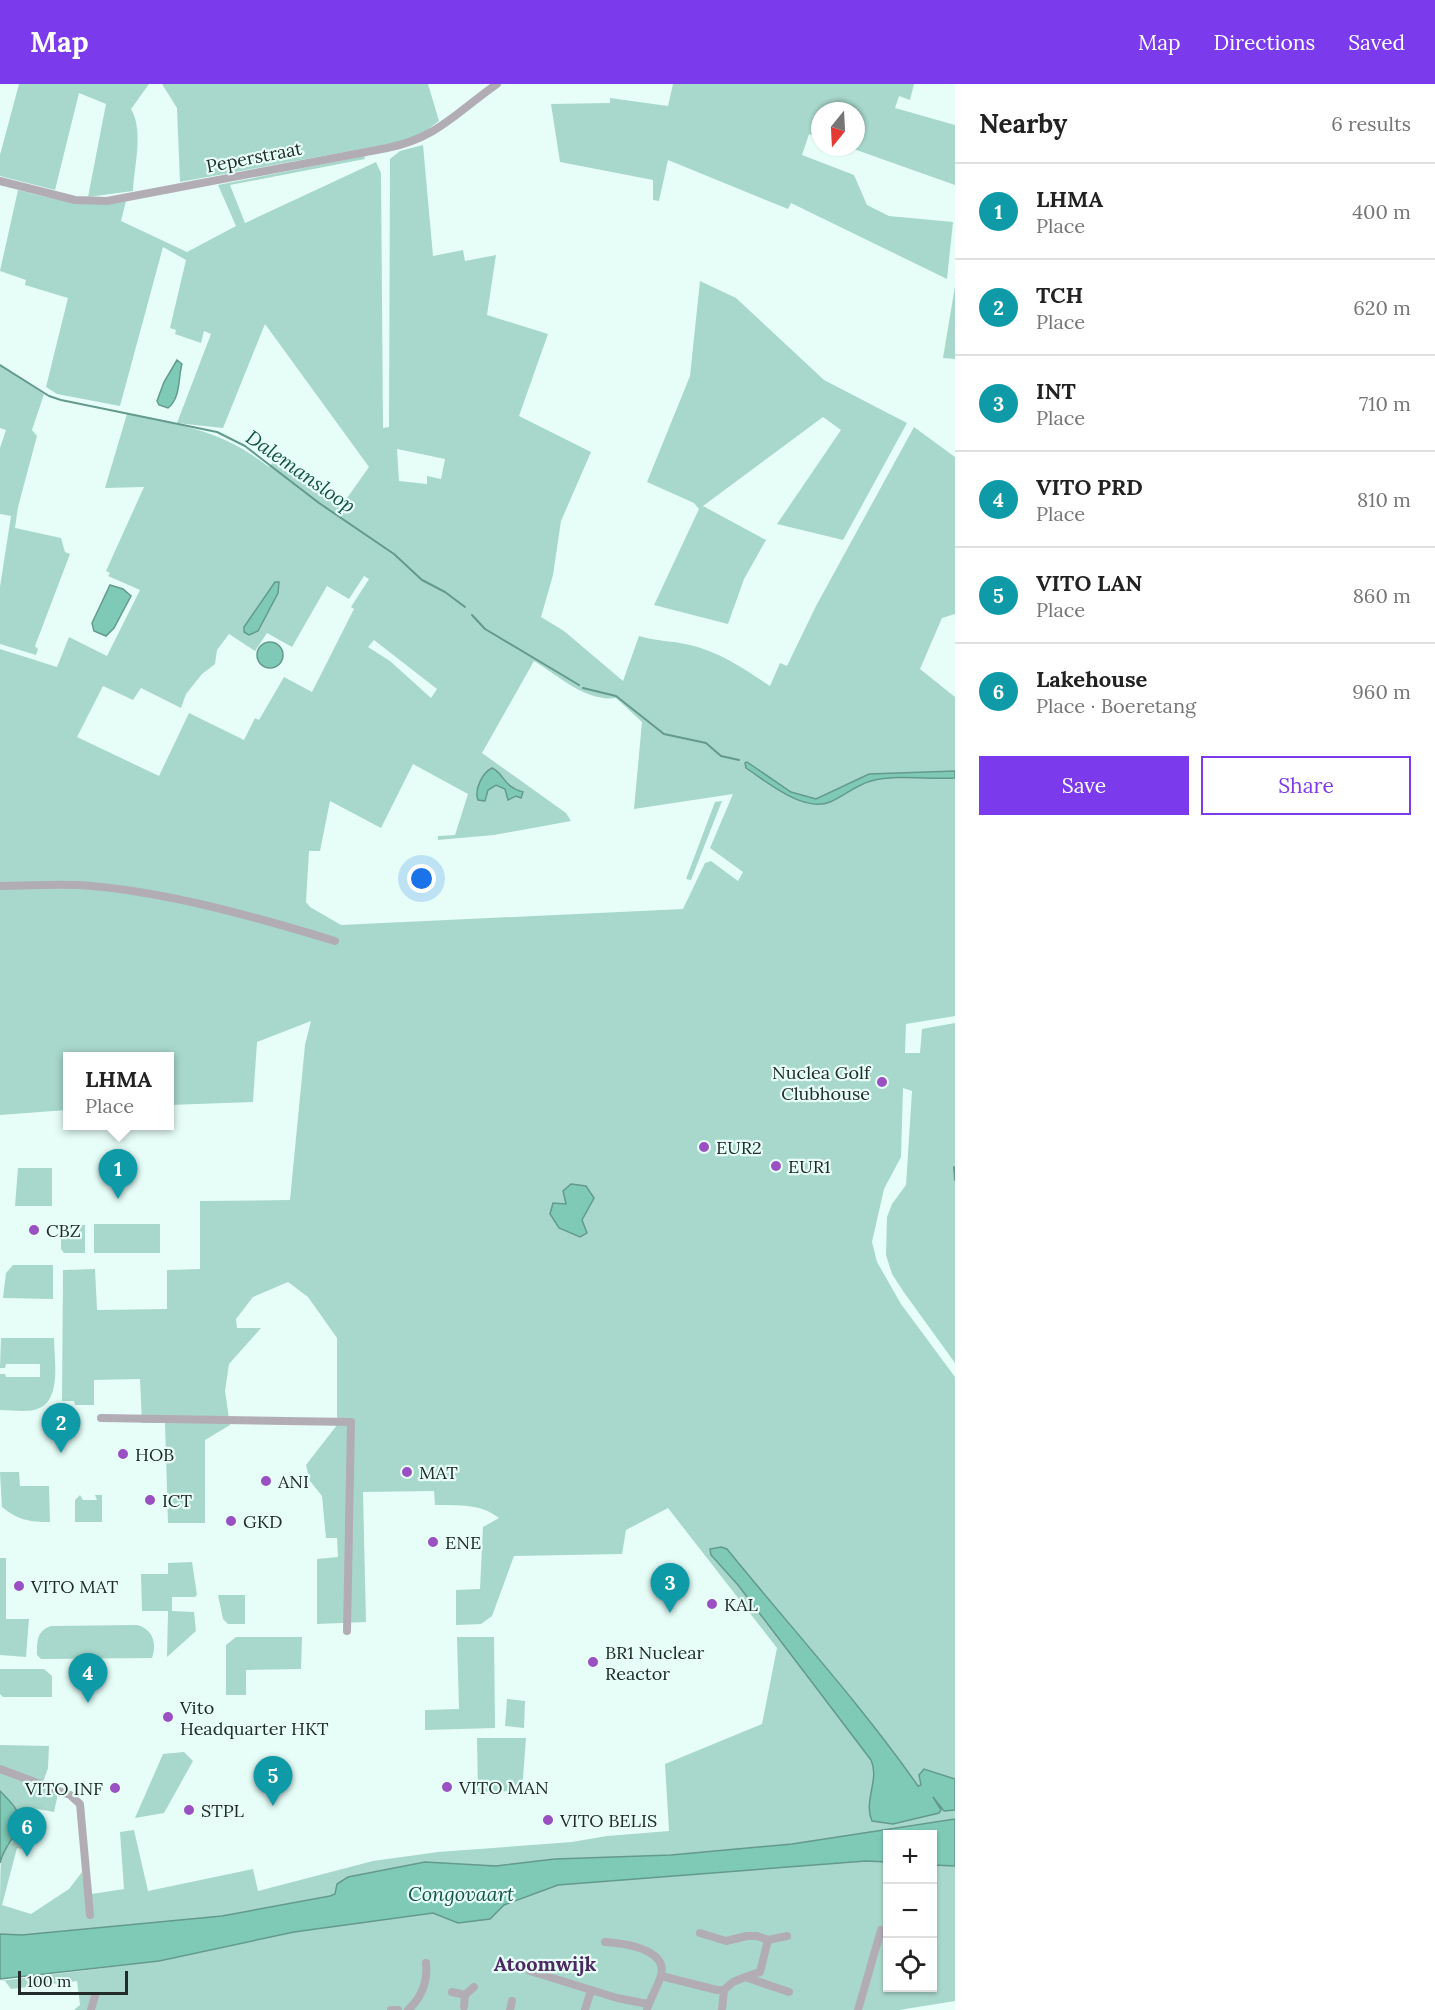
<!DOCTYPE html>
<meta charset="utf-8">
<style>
:root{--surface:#fff;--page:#f2f2f2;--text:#222;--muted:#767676;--line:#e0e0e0;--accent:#7c3aed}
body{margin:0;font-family:Lora,serif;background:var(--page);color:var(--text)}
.controls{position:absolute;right:18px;bottom:18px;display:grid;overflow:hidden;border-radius:0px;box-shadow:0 2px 4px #0004}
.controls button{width:54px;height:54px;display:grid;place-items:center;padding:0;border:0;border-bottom:2px solid var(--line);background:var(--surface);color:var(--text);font:30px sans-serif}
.compass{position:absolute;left:811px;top:18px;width:54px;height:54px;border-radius:50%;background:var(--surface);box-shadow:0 2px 4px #0004;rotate:198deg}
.scale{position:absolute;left:18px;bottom:15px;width:110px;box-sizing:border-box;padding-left:6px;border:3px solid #222b28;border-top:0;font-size:16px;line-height:21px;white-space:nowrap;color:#222b28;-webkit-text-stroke:4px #e7fef8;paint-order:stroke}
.you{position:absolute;left:422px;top:795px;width:21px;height:21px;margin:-15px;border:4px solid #fff;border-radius:50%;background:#1a73e8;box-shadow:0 0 0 9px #1a73e833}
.badge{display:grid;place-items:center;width:39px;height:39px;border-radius:50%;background:var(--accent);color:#fff;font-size:20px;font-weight:700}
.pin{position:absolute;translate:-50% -50px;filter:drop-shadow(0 2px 3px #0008)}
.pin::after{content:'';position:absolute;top:32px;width:21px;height:18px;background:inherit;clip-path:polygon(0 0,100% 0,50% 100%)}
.popup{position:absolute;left:63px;top:968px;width:111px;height:78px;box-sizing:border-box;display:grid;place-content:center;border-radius:0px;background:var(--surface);filter:drop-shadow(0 2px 4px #0005);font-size:20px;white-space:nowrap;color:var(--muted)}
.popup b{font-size:22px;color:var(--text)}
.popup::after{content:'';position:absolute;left:50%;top:100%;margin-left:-12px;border:12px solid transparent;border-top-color:var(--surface)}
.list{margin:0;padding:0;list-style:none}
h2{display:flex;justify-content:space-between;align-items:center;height:78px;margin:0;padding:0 24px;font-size:26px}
h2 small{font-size:20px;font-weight:400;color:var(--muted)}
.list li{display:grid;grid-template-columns:39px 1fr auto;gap:18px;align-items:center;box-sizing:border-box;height:96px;padding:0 24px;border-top:2px solid var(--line)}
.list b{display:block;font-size:22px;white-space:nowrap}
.list p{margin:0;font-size:20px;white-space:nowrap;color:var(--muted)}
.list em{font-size:20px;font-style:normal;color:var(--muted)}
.actions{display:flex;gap:12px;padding:18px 24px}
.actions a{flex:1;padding:14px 0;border:2px solid var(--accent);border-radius:0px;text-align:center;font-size:21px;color:var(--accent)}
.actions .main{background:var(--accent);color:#fff}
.icon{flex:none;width:33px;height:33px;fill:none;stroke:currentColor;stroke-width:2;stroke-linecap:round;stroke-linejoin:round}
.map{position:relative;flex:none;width:955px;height:1926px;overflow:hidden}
header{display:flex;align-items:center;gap:36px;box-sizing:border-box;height:84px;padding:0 30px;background:var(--accent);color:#fff}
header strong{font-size:28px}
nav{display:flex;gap:33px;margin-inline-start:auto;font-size:21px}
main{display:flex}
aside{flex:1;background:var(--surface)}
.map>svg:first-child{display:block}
.green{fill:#a8d8cb;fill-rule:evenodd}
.water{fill:#7fcab7;stroke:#639a8c;stroke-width:1.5}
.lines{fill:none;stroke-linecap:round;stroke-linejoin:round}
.stream{stroke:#639a8c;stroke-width:2}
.minor{stroke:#b2adb5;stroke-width:8}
.poi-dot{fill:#9a50c2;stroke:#e7fef8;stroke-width:2}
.labels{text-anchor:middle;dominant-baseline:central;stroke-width:4.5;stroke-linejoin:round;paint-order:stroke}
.street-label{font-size:18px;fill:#222b28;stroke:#e7fef8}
.poi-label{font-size:18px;fill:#222b28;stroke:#e7fef8;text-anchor:start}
.water-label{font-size:20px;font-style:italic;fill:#145347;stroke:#e7fef8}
.neighbourhood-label{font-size:20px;font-weight:bold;fill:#4d2961;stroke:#e7fef8}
</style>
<header>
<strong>Map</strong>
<nav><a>Map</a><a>Directions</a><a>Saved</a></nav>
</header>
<main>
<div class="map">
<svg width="955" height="1926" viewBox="0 0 955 1926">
<rect width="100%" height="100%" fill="#e7fef8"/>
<path class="green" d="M19,0H149L131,25C144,47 134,82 133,107L88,113L106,20L79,9L55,106L0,92V71Z
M162,0H428L439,37L420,51L405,57L180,98L177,24Z
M673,0H914L910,16L899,12L895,24L955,41V101L848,63H856V27H820V54L809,50L802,71L854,91L867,121L889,132L953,138L947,195L791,119L788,125L668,76L659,117L653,116V96L560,78L551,20L610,19V14L668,22Z
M423,61L433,172L463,166L465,177L496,171L487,231L548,250L519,332L591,368L561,437L553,491L541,533L564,547L623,597L639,552C656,557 673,557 690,561C720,568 746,586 770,602L780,579L787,582L816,522L914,343L955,373V530L942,534L920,585L955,613V932L906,940L905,969H920L922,945L955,939V1279L903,1207L892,1190L886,1171L887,1133L892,1120L906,1101L912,1007L903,1004L901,1073L884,1105L872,1158L877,1178L901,1220L955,1293V1735L792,1760L671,1771L555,1775L496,1782L425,1778L330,1812L222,1832L22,1851L0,1850C0,1827 0,1796 1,1774C5,1760 23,1753 21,1737C20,1726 8,1715 0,1707V1661L49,1662L48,1684L41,1704L58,1710L54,1728L33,1724L22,1765L17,1764L2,1821L31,1830L69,1805L82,1788L85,1811L124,1805L120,1748L134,1746L148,1807L253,1785L258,1807L373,1777L438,1768L572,1758L607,1752L669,1747L665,1680L762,1640L777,1564L668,1424L626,1446L622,1470L514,1472L492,1532L481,1540L456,1541V1506L480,1505L483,1443L499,1434C480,1419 459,1422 435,1421L434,1407L363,1408L366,1538L317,1540V1475L338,1473L337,1454H326L322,1412L310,1397L306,1381L337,1341V1254L308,1213L288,1198L253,1213L236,1235L237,1244H261L229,1280L225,1307L230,1341L205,1356V1439H168L165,1339H142L140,1295L94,1296V1321H75L74,1317H62L63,1186L95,1185L97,1226L167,1225V1186L200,1185V1117L290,1116L305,961L311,937L257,958L253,1018L169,1021V972H67V1026L0,1031V565L57,583L69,553L107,572L140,506L108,492L110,489L106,487L144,403L105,404L127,330C186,343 220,345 269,383L273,378L340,424L369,383L265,240L223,344L177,339L211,250L204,247L201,259L175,250L176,246L170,244L186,176L163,163L120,322L57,310L46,303L68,214L25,201L26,196L0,187L18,106C55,115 87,125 126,117L121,137L187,168L236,142L218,101L364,72L365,75L230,101L245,139L376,78L381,89L383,344L389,343L390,75L400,67ZM397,365L445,375L441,395L427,392V400L399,397ZM364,492L369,495L351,523L354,525L312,608L284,593L259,636L255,634L244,656L189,629L159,692L77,653L103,602L133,616L141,604L181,624L186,610L202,590L215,580L217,566L229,550L255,567L267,549L292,563L327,502L349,515ZM374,556L437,605L431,614L390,577L368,563ZM534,577C559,592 586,618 616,614L642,638L634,725L733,710L710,764L743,788L738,797L711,777L705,779L683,825L341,841L310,823L306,818L309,767H320L330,717L381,744L413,680L468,710L455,751L438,752V756L494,751L571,737L566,729L482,669Z
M700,197L736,214L824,296L907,339L843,456L777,440L841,346L823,333L703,422L766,456L744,495L728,540L654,521L699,425L694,419L647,398L690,292Z
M955,202V275L943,274Z
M0,281L44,310L32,346L37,352L18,423L15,444L61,454L65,468L70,470L35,562L38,565L36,571L0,560V503L11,432L0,430V364L6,346L0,344Z
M722,717L691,796L686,795L715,718Z
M18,1084H52V1122H15Z
M94,1140H160V1169H94Z
M65,1141H85V1169H64L61,1165V1145Z
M13,1181H53V1215L3,1214L6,1189Z
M1,1254H54C54,1276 63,1320 34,1326C24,1328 10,1326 0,1326V1290H5L6,1293H40V1280H6L5,1284H0Z
M0,1388H19L20,1402H49L50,1438C29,1438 18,1436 2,1423Z
M80,1411L83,1416H97L95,1411H102V1438H75V1416Z
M0,1474H6V1535H29L26,1573L0,1571Z
M192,1478L197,1511L195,1513H172V1527L194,1528L196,1547L167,1573L168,1527H142L141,1490H168V1479Z
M218,1511H245V1540H228L223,1535Z
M137,1541C153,1545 157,1559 152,1574L41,1575L37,1571C37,1556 37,1547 51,1542Z
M236,1553H302L301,1585L246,1586V1611H226V1561Z
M457,1553H494L495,1644L425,1646V1626L459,1625Z
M0,1585H44L52,1592V1613H3L0,1610Z
M507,1615L525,1617L524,1644L505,1642Z
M477,1654H526L522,1707L478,1708Z
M184,1668L193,1677L164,1729L135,1734L163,1670Z
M866,1777L887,1778L888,1904H932L933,1781L955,1782V1917L899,1926H74L80,1921L77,1897L11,1905L5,1897H0L159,1877L294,1848L433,1828L458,1839L490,1835L504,1821L558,1801Z"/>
<path class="water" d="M177,276L182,280C178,293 181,314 168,324L159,321L157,317L164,298Z
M275,498H279L278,509L258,547L249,551L244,548V543Z
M110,501L123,505L131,512L114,544L106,552L94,547L92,539Z
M257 571a13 13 0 1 1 26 0a13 13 0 1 1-26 0Z
M747,678L791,708L816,715L869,690L955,687V694C927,696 899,690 871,697C856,701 844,712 830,718C804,729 767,698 746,684L745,679Z
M492,684C504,689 503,703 523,708L521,714L516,712L508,716L505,705L496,701L488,706L485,717L478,716C474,706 482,689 492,684Z
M571,1100L586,1102L594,1114L582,1136L587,1149L580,1153L559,1144L550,1130L553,1119L566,1120L563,1107Z
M721,1463L727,1465C791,1544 860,1619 918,1702L921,1701L919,1691L924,1685L955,1695V1726L944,1727L933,1713L941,1726L939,1729L893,1740L872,1737C863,1718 880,1695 871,1676L738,1501L711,1471L710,1465Z
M0,1707C43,1749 9,1742 0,1779Z
M955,1735V1782L933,1781L932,1750H888L887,1778L866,1777L558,1801L504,1821L490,1835L458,1839L433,1829L294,1848L159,1877L0,1895V1850L22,1851L222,1832L330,1812L335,1810L337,1800L348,1793L425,1778L496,1782L555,1775L671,1771L792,1760Z"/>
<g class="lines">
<path class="stream" d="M0,281L49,312L61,316L217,348L245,362L319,419L394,470L422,496L445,508L465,523
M472,531L485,545L579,601
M583,604L616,612L664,650L706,659L721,672L739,676
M954,1083L955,1096"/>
<path class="minor" d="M0,97L75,116L107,117L387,64C436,55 458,27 497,0
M0,802C30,802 62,799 92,802C171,809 260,834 335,857
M101,1334L351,1338L347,1547
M0,1685L70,1711L80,1720L90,1831
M700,1849L726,1857L747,1852H757L768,1856L787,1852
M605,1858C623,1859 668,1865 661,1891C658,1903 650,1914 647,1926
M530,1887L617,1914L648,1920
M661,1892L717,1906H724L733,1898L745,1893L789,1908
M745,1893L760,1888L768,1856
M452,1908L465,1911L474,1903
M464,1923L465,1911
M91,1926L95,1912
M391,1926H398
M408,1926C421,1914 428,1898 426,1879
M510,1926L512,1917
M585,1926L591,1906
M722,1926L724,1906
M858,1926L881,1846"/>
</g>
<g class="poi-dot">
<circle cx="882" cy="998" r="6"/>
<circle cx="704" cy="1063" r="6"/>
<circle cx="776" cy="1082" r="6"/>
<circle cx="34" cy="1146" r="6"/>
<circle cx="123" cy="1370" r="6"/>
<circle cx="407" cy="1388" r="6"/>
<circle cx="266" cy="1397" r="6"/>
<circle cx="150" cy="1416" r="6"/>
<circle cx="231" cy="1437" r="6"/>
<circle cx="433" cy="1458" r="6"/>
<circle cx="19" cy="1502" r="6"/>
<circle cx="712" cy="1520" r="6"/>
<circle cx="593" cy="1578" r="6"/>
<circle cx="168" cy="1633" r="6"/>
<circle cx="447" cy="1703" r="6"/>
<circle cx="115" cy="1704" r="6"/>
<circle cx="189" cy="1726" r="6"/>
<circle cx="548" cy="1736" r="6"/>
</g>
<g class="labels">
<g class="street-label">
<text transform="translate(254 73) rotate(-11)">Peperstraat</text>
</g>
<g class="poi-label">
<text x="870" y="988" text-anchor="end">Nuclea Golf<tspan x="870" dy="21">Clubhouse</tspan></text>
<text x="716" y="1063">EUR2</text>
<text x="788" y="1082">EUR1</text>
<text x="46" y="1146">CBZ</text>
<text x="135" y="1370">HOB</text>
<text x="419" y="1388">MAT</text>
<text x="278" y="1397">ANI</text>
<text x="162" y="1416">ICT</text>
<text x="243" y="1437">GKD</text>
<text x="445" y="1458">ENE</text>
<text x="31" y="1502">VITO MAT</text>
<text x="724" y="1520">KAL</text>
<text x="605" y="1568">BR1 Nuclear<tspan x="605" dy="21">Reactor</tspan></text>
<text x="180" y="1623">Vito<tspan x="180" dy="21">Headquarter HKT</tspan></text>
<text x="459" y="1703">VITO MAN</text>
<text x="103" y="1704" text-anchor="end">VITO INF</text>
<text x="201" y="1726">STPL</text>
<text x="560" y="1736">VITO BELIS</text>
</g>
<g class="water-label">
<text transform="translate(301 387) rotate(35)">Dalemansloop</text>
<text x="461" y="1809">Congovaart</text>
</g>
<g class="neighbourhood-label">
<text x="545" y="1879">Atoomwijk</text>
</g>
</g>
</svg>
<div class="controls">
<button>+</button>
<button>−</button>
<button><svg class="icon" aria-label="locate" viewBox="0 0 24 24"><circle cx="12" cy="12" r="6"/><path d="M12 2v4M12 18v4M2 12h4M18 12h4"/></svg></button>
</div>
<svg class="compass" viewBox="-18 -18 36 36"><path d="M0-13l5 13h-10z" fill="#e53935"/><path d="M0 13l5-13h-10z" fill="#767676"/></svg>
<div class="scale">100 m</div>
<div class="you"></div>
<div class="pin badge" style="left:118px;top:1115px;background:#0f9aa8">1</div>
<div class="popup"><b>LHMA</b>Place</div>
<div class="pin badge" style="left:61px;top:1369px;background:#0f9aa8">2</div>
<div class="pin badge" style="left:670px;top:1529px;background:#0f9aa8">3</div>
<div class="pin badge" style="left:88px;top:1619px;background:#0f9aa8">4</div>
<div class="pin badge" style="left:273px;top:1722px;background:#0f9aa8">5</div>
<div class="pin badge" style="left:27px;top:1773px;background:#0f9aa8">6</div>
</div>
<aside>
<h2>Nearby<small>6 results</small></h2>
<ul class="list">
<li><span class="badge" style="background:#0f9aa8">1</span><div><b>LHMA</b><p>Place</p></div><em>400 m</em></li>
<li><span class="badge" style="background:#0f9aa8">2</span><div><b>TCH</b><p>Place</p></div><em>620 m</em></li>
<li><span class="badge" style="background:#0f9aa8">3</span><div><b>INT</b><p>Place</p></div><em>710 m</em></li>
<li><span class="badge" style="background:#0f9aa8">4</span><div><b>VITO PRD</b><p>Place</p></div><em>810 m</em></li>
<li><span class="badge" style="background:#0f9aa8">5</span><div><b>VITO LAN</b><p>Place</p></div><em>860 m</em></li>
<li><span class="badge" style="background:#0f9aa8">6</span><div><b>Lakehouse</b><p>Place · Boeretang</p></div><em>960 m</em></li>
</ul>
<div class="actions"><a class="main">Save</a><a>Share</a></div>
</aside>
</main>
